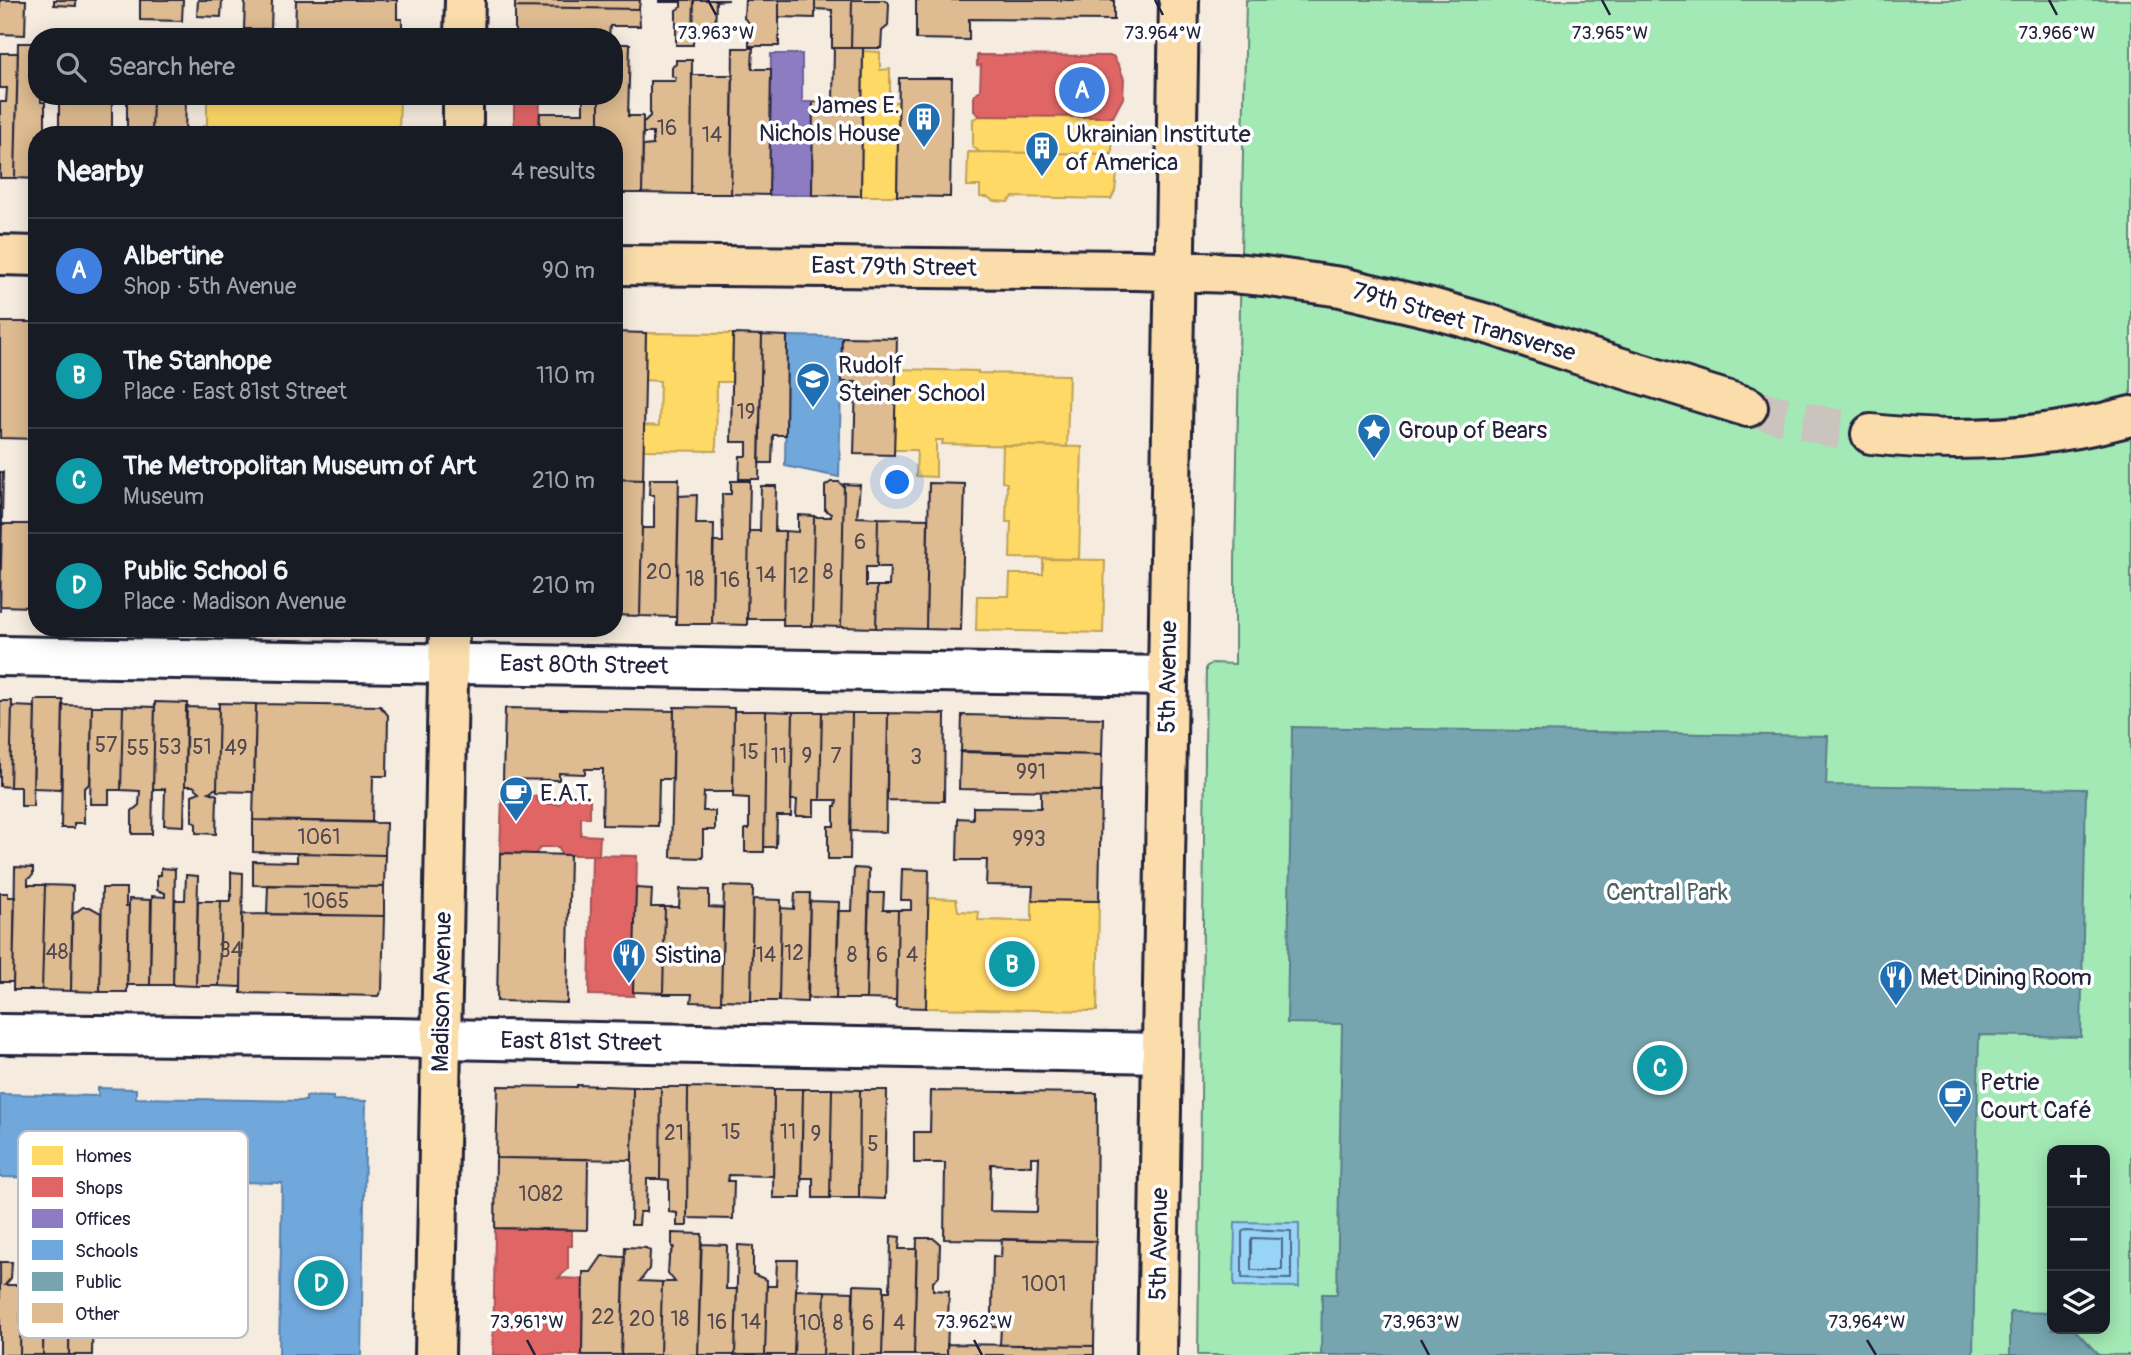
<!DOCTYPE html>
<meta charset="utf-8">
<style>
:root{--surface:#171b24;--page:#20242c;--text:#f1f3f6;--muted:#9ea1a6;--line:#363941;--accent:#d93025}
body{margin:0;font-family:Pangolin,sans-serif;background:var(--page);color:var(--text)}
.controls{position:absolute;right:21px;bottom:21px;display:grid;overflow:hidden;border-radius:14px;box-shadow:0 4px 18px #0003}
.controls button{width:63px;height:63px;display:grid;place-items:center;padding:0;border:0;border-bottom:2px solid var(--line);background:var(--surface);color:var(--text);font:35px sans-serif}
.you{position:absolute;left:898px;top:483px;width:24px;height:24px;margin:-18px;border:5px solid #fff;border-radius:50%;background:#1a73e8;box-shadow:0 0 0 10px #1a73e833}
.badge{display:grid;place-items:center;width:46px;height:46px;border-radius:50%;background:var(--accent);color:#fff;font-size:23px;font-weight:700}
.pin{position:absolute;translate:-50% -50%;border:4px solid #fff;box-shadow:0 2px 7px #0006}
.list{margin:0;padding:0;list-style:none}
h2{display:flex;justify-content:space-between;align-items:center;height:91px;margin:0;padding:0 28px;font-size:30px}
h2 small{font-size:23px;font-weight:400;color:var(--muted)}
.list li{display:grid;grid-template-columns:46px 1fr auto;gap:21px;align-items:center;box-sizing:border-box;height:105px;padding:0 28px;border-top:2px solid var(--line)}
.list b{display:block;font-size:26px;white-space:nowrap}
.list p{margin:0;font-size:23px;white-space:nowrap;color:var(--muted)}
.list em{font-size:23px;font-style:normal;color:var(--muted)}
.icon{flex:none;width:38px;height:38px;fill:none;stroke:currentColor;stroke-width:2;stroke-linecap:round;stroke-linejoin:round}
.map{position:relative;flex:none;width:2131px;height:1355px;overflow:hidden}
.search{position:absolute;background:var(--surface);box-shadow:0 4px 18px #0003;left:28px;top:28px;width:595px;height:77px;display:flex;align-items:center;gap:18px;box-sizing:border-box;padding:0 24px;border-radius:28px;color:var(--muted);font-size:26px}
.panel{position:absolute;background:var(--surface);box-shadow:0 4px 18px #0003;left:28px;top:126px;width:595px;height:511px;border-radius:28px}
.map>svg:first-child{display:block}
.green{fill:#a3e9b5;stroke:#628678;stroke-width:2;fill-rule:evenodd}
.water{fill:#97d4f8;stroke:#688dac;stroke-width:2}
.homes{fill:#ffd966;stroke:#bda259;stroke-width:2}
.shops{fill:#e06666;stroke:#a75259;stroke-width:2}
.offices{fill:#8e7cc3;stroke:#6e619a;stroke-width:2}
.schools{fill:#6fa8dc;stroke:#5880ac;stroke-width:2}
.public{fill:#76a5af;stroke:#5d7e8c;stroke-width:2}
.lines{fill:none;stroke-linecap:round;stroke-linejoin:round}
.shore{stroke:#516987;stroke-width:2}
.building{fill:#debb90;stroke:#22223b;stroke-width:2;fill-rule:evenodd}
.major-tunnel{stroke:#cbc3bd;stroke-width:38;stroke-dasharray:38 19;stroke-linecap:butt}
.minor-casing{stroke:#22223b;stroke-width:44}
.major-casing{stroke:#22223b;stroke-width:44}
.minor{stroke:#fff;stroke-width:38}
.major{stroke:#faddab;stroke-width:38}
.ticks{fill:none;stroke:#22223b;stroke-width:2.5}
.labels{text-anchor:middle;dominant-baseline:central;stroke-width:7;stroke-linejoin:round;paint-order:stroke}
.number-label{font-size:21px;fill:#514850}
.poi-label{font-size:24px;fill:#22223b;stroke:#fff;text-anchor:start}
.street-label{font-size:24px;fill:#22223b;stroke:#fff}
.park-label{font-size:24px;fill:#495e60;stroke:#fff}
.key{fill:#fff;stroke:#bdbdc4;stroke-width:2}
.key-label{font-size:19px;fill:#22223b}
.ticks-label{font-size:18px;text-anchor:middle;fill:#22223b;stroke:#fff;stroke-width:7;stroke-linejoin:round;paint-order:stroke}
</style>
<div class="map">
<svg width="2131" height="1355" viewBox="0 0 2131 1355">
<rect width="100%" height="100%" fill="#f5ebde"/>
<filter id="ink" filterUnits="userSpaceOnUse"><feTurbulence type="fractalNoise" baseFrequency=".0143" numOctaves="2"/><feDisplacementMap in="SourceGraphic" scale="14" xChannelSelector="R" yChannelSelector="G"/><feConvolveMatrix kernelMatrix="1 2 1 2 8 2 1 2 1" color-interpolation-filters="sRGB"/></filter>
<g filter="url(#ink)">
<path class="green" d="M1246,0H2131V1355H1198L1206,667L1212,663L1235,664V562ZM2052,1150H2105V1329H2052Z"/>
<path class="water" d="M1235,1222L1299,1223V1287L1234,1286Z"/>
<path class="homes" d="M863,51L880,52V70L890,69V102H899L897,196H861Z
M231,96H400L399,135H203V126H207V98L231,99Z
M980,116L1113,117L1112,154L980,152L973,147V119Z
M968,152L1112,154L1117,174L1115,191L1111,199L1013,197L1008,202L994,201L987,197H980V186H967Z
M646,333L733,334L732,382H717L716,451L643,450L644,425L659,426L660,381L645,380Z
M896,369L978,371V373L1069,375L1067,447L942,444L943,440H936V477L916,476L917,450H894Z
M1003,445L1082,447L1079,559L1010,558L1011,522H1006L1007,483L1002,482Z
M1043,559L1105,560L1103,633L976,630L977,596H1009L1010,574H1043Z
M928,898L956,899L958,911L979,912L978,920L1032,921V900L1099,901L1097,1011L926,1008Z"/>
<path class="shops" d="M977,55L1113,56L1119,66L1124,79L1123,98L1113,117L980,116L974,111V95L980,90L981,65L977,66Z
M514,96H540L539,135H514Z
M502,795L535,796L539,803L559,804L565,797H590V818L581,817V835L600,836L599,855H561L559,847H541L535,854L500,853Z
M592,855L637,856L634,996L589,995Z
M495,1228L572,1230V1246H568V1269L558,1278L583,1279L582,1355H493Z"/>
<path class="offices" d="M771,54H802V102H813L812,195H769Z"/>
<path class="schools" d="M787,336L842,337L839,477L785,466Z
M98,1088L136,1089V1098L306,1101V1096L333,1097V1100L366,1101L361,1355H279L282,1183L238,1182L237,1210L152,1209V1180H135V1193L96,1192V1179L0,1177V1094L98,1096Z"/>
<path class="public" d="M1292,727L1828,736L1826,785L2086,789L2081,1037L1979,1035L1973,1355H1321L1322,1294H1337L1342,1024L1287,1023Z
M2010,1312L2052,1313V1329H2074L2099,1355H2010Z"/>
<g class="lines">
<path class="shore" d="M1246,1229L1291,1231V1279L1242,1278V1232Z
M1252,1238L1282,1239V1270H1251V1241Z"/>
</g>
<path class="building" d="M0,0H26L25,35L0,34Z
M54,0H76V6L54,5Z
M140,0H183L182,21L140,20Z
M198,0H222L221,17L197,16Z
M245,0H272L271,29H244Z
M296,0H397V19H402V37H295Z
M515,0H640L639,9L515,7Z
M659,0H694L693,45H676V10L681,7V2H659Z
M694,0H729L716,1L715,33H693Z
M745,0H779V46H749V23L744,18Z
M779,0H815V18L779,17Z
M815,0H852L851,48H832V10L815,9Z
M852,0H885L889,4L888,26L882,31L881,48H851Z
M916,0H1114V20L969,19V40L916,39Z
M515,7L639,9L640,26H610L609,37H515Z
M18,43H37V96H41V102H45V135H37V179L15,178Z
M614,44H630L628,116H643L642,193H614V135H599V96H614Z
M733,48H753L752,69H771L769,195L731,194Z
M834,48H863L861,196L812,195L813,102H833Z
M0,53H18L15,178H0V102H6L7,88H0Z
M676,60H692L691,194L642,193L643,146L653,145V133H643V123L650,116V81H675L676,78L672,76V67L676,64Z
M692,75H733L731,194H691Z
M899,78H952L950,197L897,196Z
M59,96H112V130L127,131V135H45V129H59Z
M127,96H153L152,135H127Z
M153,96H186L185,135H152Z
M583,96H599V135H539L540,113H583Z
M0,322H37V439L0,438Z
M614,332L646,333L643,480L614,479Z
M733,334L762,335L759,479H739L740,456H747V442H731Z
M762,335L787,336L786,435H773L772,463H759Z
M842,337L897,338L894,455L854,454L856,382H841Z
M0,472H3L0,612Z
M614,479L643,480L640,616L614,615Z
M650,479H679L676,617L640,616L642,528H654V495H649Z
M731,481H750L747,625L712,624L713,542H723L722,494H731Z
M831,482H839L844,487L841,627L812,626L814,517H831V514L825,510V486Z
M929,483L965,484L961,630L926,629Z
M844,484L860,485L857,517L878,518L877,567H866V586H877L876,628L841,627Z
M761,486H776L775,531H785L783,619H747L749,531H760Z
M697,495L696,524H714L712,624H676L679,496Z
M33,509H37V613H31Z
M798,515L814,516L812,626H783L785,531L798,532Z
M878,518L928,519L926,629L876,628L877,586H889L890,567H877Z
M2,524H32L31,607L0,606Z
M35,700H63L61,789L33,788Z
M0,701H12L10,787L0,786Z
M155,702L187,703L184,826L164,825L165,789H153Z
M219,703L256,704L254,792L217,791Z
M256,704L380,706L388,715L387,776H373L372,822L253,820Z
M63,705L92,706L90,783L84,789V823H74V828H61Z
M12,706L35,707L33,806H21V787H10Z
M92,706H123L121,790H109V804H90Z
M123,706L155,707L152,834H132V811L139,805L140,791L121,790Z
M186,707L219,708L217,788L209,792L217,795L216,834L196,833V824L192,821V795L200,792L193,786H185Z
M674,707L734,708L733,792H704L703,811H715V830H703V858L671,857Z
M505,708L674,711L673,779H659L658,826L602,825L603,769H585V774L559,773V780L503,779Z
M734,711H766L764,852H745V829H749V798L733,797Z
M766,711L793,712L791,816H777L776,847H764Z
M793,712H822L820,800H814V816H796L797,800H791Z
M822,712L852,713L850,859H828V826H834V806H836L837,800H820Z
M852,713H888L886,832L850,831Z
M888,713L945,714L944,801L887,800Z
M962,715L1103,718L1102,755L961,751Z
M960,752L1102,755L1101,792L959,789Z
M1041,791L1101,792L1099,901L1032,900L1033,886L986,885L987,860H957L958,818L973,819V807L1041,808Z
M253,820L386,823L385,855L253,852Z
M297,853L385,855L384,887L253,885V861L297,862Z
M500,853L570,855L567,1003L497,1001Z
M15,867L33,868V875L28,879V885H45L42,990H13Z
M161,868L175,869L173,985H150L152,896L165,897V893L157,890V875H161Z
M854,868L869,869L866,999H836L838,911H852Z
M902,869L929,870L926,1008L896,1007L898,910H911V900H901Z
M231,872L243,873L241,987L219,986L221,901H231Z
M186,875L198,876L196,986L173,985L175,900H185Z
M45,885L73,886L71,991L42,990Z
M268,885L384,887V916L267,914Z
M724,886L753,887L751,1001L721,1000Z
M102,888H126V906H129L127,992H100Z
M636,888L652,889L651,907H665L663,993L633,992Z
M680,889L709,890V907L723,908L721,1003L691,1002L692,994H663L665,907H679Z
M0,893H8V897H15L13,982H0Z
M795,893H810L807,1002L779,1001L781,908L794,909Z
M869,893H884L883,910H898L896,1000L866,999Z
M129,899L151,900L150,985H127Z
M753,899L781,900L779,1001H751Z
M198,901H221L219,986H196Z
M810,901L839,902L836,999L808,998Z
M83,907H90L101,913L100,992L71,991L72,915Z
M242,914L384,916L382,989L378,996L241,993Z
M577,1085L633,1087L632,1160L496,1158L498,1086L577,1087Z
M633,1087H661L660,1179H647L646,1212H640L639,1225H631Z
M661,1087H688L687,1226H677V1213L669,1212V1180L660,1179Z
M688,1087L774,1089L773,1176L729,1175L728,1181H734L733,1219L687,1218Z
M774,1089H803L801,1198H773Z
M803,1089H832L830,1198H813V1178H801Z
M832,1089L860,1090L859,1198H830Z
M860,1090H887L885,1199L859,1198Z
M931,1091L1097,1093L1096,1241L944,1239L945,1163H914V1132H930ZM1031,1157H1039L1037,1212L990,1211L991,1164L1031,1166Z
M496,1158L588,1159L587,1230L495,1228Z
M45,1225H71L69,1355H43Z
M672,1233L702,1234L698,1355H660L662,1282H675L668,1273L669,1258L674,1247H672Z
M70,1234H94L92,1355H69Z
M891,1236L900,1237L899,1249H917L914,1355H882L884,1291H890Z
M917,1238H933L940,1244L939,1276L933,1282V1290L949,1291L947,1355H914Z
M1002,1239L1096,1241L1094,1346L1000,1345L1001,1327H992V1312L993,1256L1001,1257Z
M701,1244L727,1245L726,1289H737L735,1355H698Z
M738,1245L753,1246V1274L767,1280L765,1355H735Z
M625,1247L646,1248L650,1251L649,1269L640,1281L662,1282L660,1355H621Z
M602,1256L625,1257L621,1355H582L583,1272H591Z
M777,1260H797L794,1355H765L767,1286H776Z
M0,1262H12L11,1278L5,1285H21L20,1355H0Z
M32,1262H44L43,1355H20L21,1285H37L31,1277Z
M854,1285L884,1286L882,1355H852Z
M796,1290L825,1291L823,1355H794Z
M825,1291L853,1292L852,1355H823Z
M947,1344L1094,1346V1355H947Z"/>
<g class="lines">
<path class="major-tunnel" d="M1748,407L1829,427L1871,434"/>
<g class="minor-casing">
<path id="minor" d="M0,656L1167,676
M0,1034L393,1038L1162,1053"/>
</g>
<g class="major-casing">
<path id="major" d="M464,37L465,0
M463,135V96
M0,255L37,256
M614,265L1136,270L1233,273L1264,276L1341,287L1431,308L1491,325L1586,357L1748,407
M1871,434C1959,444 2046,439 2131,416
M435,1355L449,628
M1157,1355L1179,0"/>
</g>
<use href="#minor" class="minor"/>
<use href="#major" class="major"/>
</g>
</g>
<path class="ticks" d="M708,0L716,15M1155,0L1163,15M1602,0L1610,15M2049,0L2057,15M527,1340L535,1355M974,1340L982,1355M1421,1340L1429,1355M1867,1340L1876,1355"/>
<defs>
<g id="building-pin" transform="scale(1.75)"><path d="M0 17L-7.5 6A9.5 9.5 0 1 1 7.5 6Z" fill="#1f6fb2" stroke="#fff"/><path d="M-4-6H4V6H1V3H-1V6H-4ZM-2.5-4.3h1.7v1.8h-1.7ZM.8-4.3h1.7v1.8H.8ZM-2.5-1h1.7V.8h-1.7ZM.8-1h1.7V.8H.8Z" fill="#fff"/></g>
<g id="school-pin" transform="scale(1.75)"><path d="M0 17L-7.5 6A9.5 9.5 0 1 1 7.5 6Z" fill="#1f6fb2" stroke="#fff"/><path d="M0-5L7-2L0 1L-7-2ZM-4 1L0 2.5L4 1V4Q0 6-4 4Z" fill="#fff"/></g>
<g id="sight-pin" transform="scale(1.75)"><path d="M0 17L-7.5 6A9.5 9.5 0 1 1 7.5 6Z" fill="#1f6fb2" stroke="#fff"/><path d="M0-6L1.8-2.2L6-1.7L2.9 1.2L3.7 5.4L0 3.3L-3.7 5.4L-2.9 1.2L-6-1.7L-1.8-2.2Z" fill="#fff"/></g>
<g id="cafe-pin" transform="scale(1.75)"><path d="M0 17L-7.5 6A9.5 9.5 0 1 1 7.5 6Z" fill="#1f6fb2" stroke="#fff"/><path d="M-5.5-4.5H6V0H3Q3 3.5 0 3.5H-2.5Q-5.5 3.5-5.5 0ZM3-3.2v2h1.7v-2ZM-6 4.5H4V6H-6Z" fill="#fff"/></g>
<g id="restaurant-pin" transform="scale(1.75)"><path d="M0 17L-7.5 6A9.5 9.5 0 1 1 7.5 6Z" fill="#1f6fb2" stroke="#fff"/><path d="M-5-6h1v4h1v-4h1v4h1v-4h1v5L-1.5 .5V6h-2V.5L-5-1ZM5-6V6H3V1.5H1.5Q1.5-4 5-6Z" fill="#fff"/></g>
</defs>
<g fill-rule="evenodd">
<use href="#building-pin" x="924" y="119"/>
<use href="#building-pin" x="1042" y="148"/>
<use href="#school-pin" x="813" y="379"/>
<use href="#sight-pin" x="1374" y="430"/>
<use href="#cafe-pin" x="516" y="793"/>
<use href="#restaurant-pin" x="629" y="955"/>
<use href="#restaurant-pin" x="1896" y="977"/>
<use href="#cafe-pin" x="1955" y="1096"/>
</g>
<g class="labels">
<g class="number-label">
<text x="667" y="128">16</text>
<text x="712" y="135">14</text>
<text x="746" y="412">19</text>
<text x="860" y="542">6</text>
<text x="659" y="572">20</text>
<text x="828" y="572">8</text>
<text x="766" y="575">14</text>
<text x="799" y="576">12</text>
<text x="695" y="579">18</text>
<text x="730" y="580">16</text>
<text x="106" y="745">57</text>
<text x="170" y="747">53</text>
<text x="202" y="747">51</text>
<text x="138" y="748">55</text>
<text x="236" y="748">49</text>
<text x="749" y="752">15</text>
<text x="779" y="756">11</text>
<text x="807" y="756">9</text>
<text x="836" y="756">7</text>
<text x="916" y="757">3</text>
<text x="1031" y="772">991</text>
<text x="319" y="837">1061</text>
<text x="1029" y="839">993</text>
<text x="326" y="901">1065</text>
<text x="231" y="950">34</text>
<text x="57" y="952">48</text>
<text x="794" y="953">12</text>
<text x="766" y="955">14</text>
<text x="852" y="955">8</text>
<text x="882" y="955">6</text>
<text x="912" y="955">4</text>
<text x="731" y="1132">15</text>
<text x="788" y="1132">11</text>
<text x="674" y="1133">21</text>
<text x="816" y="1134">9</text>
<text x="873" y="1144">5</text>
<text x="541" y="1194">1082</text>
<text x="1044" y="1284">1001</text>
<text x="603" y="1317">22</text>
<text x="642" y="1319">20</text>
<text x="680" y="1319">18</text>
<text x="717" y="1322">16</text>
<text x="751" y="1322">14</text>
<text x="810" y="1323">10</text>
<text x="838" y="1323">8</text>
<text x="868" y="1323">6</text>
<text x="899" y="1323">4</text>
</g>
<g class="poi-label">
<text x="900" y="105" text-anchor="end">James E.<tspan x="900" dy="28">Nichols House</tspan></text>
<text x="1066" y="134">Ukrainian Institute<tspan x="1066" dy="28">of America</tspan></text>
<text x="838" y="365">Rudolf<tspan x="838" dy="28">Steiner School</tspan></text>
<text x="1398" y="430">Group of Bears</text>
<text x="540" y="793">E.A.T.</text>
<text x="654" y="955">Sistina</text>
<text x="1920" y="977">Met Dining Room</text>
<text x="1980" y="1082">Petrie<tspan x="1980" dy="28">Court Café</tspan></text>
</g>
<g class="street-label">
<text transform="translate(894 267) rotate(1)">East 79th Street</text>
<text transform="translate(1464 322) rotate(16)">79th Street Transverse</text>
<text transform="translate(584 665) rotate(1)">East 80th Street</text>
<text transform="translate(1168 677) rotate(-89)">5th Avenue</text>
<text transform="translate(442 992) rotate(-89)">Madison Avenue</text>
<text transform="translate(581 1042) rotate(1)">East 81st Street</text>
<text transform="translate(1159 1244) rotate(-89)">5th Avenue</text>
</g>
<g class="park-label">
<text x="1667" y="892">Central Park</text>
</g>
</g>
<rect x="18" y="1131" width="230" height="207" rx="10" class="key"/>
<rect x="32" y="1146" width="31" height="19" fill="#ffd966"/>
<rect x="32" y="1177" width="31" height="20" fill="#e06666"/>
<rect x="32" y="1209" width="31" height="19" fill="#8e7cc3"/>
<rect x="32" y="1240" width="31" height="20" fill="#6fa8dc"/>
<rect x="32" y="1272" width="31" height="19" fill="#76a5af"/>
<rect x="32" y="1303" width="31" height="20" fill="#debb90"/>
<g class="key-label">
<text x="75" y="1162">Homes</text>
<text x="75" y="1194">Shops</text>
<text x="75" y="1225">Offices</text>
<text x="75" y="1257">Schools</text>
<text x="75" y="1288">Public</text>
<text x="75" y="1320">Other</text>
</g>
<g class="ticks-label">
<text x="716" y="39">73.963°W</text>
<text x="1163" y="39">73.964°W</text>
<text x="1610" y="39">73.965°W</text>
<text x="2057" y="39">73.966°W</text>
<text x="527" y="1328">73.961°W</text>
<text x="974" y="1328">73.962°W</text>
<text x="1421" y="1328">73.963°W</text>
<text x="1867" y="1328">73.964°W</text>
</g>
</svg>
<div class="controls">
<button>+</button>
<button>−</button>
<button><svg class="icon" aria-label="layers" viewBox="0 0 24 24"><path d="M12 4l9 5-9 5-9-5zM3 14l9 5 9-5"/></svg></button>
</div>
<div class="you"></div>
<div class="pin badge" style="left:1082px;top:90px;background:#3f7fe0">A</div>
<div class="pin badge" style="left:1012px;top:964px;background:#0f9aa8">B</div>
<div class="pin badge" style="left:1660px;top:1068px;background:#0f9aa8">C</div>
<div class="pin badge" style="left:321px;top:1283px;background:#0f9aa8">D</div>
<div class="search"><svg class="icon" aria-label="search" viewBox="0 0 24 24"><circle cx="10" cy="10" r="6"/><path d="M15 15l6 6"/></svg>Search here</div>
<section class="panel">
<h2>Nearby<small>4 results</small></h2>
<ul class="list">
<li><span class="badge" style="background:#3f7fe0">A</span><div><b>Albertine</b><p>Shop · 5th Avenue</p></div><em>90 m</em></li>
<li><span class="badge" style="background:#0f9aa8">B</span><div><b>The Stanhope</b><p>Place · East 81st Street</p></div><em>110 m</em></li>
<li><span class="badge" style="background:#0f9aa8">C</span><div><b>The Metropolitan Museum of Art</b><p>Museum</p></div><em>210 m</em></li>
<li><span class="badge" style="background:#0f9aa8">D</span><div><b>Public School 6</b><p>Place · Madison Avenue</p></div><em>210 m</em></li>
</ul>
</section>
</div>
